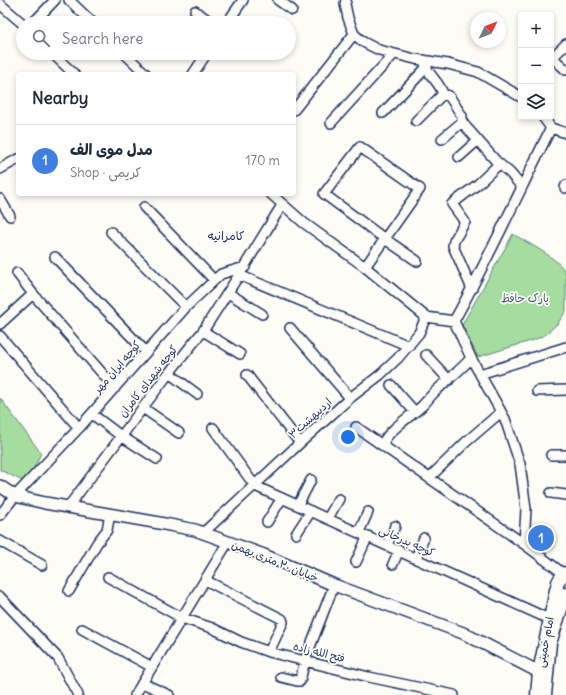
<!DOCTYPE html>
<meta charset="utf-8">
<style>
:root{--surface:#fff;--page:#f6f6f7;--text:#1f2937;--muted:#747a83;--line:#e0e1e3;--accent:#c8321e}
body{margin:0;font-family:Delius,"Playpen Sans Arabic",sans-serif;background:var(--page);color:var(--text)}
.controls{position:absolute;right:12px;top:12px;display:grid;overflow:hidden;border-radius:4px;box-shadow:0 2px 6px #0003}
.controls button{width:36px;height:36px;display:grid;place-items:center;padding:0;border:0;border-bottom:1px solid var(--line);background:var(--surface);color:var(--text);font:20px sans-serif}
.compass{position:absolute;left:470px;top:12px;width:36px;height:36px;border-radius:50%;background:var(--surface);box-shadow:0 2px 6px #0003;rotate:47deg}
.you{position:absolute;left:348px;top:437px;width:14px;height:14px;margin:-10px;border:3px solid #fff;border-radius:50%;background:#1a73e8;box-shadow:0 0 0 6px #1a73e833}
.badge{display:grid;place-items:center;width:26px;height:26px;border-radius:50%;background:var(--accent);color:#fff;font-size:13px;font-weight:700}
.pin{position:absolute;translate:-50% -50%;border:2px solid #fff;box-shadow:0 1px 4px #0006}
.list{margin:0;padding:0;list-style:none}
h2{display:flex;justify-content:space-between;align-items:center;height:52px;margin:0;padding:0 16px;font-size:17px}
h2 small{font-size:13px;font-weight:400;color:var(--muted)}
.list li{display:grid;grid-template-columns:26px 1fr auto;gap:12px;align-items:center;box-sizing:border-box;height:72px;padding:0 16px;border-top:1px solid var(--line)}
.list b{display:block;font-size:15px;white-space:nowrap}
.list p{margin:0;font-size:13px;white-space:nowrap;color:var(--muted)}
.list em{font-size:13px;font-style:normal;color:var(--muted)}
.icon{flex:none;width:22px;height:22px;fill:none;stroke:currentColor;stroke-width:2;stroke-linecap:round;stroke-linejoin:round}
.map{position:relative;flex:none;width:566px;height:695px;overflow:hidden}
.search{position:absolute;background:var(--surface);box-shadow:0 2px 6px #0003;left:16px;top:16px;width:280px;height:44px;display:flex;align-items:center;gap:10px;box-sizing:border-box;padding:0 14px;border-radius:22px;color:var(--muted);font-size:15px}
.panel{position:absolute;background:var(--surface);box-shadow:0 2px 6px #0003;left:16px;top:72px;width:280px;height:124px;border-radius:4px}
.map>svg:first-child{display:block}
.green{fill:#a5dc9f;stroke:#60867e}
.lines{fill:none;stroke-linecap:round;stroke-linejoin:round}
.minor-casing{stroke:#1b2f5e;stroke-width:12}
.tertiary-casing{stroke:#1b2f5e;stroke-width:14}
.secondary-casing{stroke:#1b2f5e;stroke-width:15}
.minor{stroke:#fdfcf7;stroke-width:9}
.tertiary{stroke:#fdfcf7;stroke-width:11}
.secondary{stroke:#fdfcf7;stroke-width:12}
.labels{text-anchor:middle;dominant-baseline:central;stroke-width:3.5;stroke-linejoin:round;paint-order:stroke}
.park-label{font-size:11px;fill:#3e5a6e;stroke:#fdfcf7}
.street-label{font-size:11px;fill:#1b2f5e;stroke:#fdfcf7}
.neighbourhood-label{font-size:12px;fill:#1b2f5e;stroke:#fdfcf7}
</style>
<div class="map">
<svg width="566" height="695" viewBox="0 0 566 695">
<rect width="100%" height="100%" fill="#fdfcf7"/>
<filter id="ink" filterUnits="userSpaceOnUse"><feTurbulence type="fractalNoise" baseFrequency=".025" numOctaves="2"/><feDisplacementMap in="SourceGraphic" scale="8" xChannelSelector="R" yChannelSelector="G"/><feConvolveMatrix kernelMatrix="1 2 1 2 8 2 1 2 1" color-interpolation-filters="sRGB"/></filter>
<g filter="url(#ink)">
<path class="green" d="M513,234C527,243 560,258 566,274V311L558,323L545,335L534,340L478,357L462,325Z
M0,398L41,453L27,483L0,470Z"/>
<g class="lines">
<g class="minor-casing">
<path id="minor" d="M69,0L93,23
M278,0L292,10
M346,0L345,4L348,18L354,34L363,42L379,50L415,59L448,64L478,72L521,97
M0,4L23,24
M195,11L212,23
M33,23L55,0
M227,23L243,0
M52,53L74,74
M124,53L146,74
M553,58L566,70
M551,59L566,44
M424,60C427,76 439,80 443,94L449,96L455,105L462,116V122L467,128L496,161L510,173L522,187
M193,74L207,53
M294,110L354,34
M383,113L425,69
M543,117L551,128L566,133
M416,121L443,94
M331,123L394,54
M442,139L462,122
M459,157L478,140
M0,169L18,159
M565,188L566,185
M271,194L304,223L365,267L426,317L454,321
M0,199L10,216
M144,207L214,280
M111,232L186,307
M55,257L146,352
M365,267L420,189L360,147L324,194L385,239L417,261
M17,273L33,294L115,388
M239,275L409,346
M472,289L453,246L454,241L465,222L452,204L478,184L499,164
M228,293L262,314
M454,321L471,358L505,419L520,464L526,509L524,544
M454,321C489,258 519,192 551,128
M0,324L33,294
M290,328L350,398
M203,331L240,354
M0,336L79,428
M426,355L449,380
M169,373L197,394
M480,374L566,347
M247,375L300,443
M391,385L415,412
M537,391L566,390
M143,408L179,433
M92,414L121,436L157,459
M356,427L524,544L564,574
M213,428L255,486L549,619
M382,445C388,430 410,417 422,406C427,401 431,395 437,390C448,379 461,370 471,358
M551,455H566
M429,478L466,442L501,412
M551,493L566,495
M298,505L311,480
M68,507L169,373L203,331L239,275L282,205
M0,515L15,496L79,428L186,307L221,274L245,267
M328,518L339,499
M267,522L282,498
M359,532L368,512
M203,533L300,443L350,398L380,375L398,358L419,333L426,317
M296,534L311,511
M0,541L42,565
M387,545L395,526
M416,558L424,538
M356,562L368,536
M393,564L399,550
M108,577L182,618L212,628L241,642L269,652L369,677L454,695
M205,580L282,619L283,622L269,652
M69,591L97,543L107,530L110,514
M0,597L58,658L78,695
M82,629L152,667
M281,677L297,681H300L305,660L334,585
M142,683L169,695
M135,695L228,542"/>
</g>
<g class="tertiary-casing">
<path id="tertiary" d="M0,486L15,496L45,503L154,522L195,530L264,555L334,585L463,633L539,672"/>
</g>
<g class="secondary-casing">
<path id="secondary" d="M562,594H559C554,586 559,578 566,573
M537,695L539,672L556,590
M545,695L550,643L566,594"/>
</g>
<use href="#minor" class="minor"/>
<use href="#tertiary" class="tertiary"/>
<use href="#secondary" class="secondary"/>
</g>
</g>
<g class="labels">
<g class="park-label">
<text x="525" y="298">پارک حافظ</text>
</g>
<g class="street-label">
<text transform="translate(117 367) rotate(-49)">کوچه ایران مهر</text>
<text transform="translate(148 381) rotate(-52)">کوچه شهدای کامران</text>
<text transform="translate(310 418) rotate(-42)">اردیبهشت۳</text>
<text transform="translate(407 541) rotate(24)">کوچه بدرخانی</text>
<text transform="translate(275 561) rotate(22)">خیابان ۲۰ متری بهمن</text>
<text transform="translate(545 642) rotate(-79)">امام خمینی</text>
<text transform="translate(319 652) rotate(14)">فتح الله زاده</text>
</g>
<g class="neighbourhood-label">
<text x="226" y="235">کامرانیه</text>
</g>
</g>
</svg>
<div class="controls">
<button>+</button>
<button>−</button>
<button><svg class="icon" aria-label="layers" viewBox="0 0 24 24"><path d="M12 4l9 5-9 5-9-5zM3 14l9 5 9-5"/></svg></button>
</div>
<svg class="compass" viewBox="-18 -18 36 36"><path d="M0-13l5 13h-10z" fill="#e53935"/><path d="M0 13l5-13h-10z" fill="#747a83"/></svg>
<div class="you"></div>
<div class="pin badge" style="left:541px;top:538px;background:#3f7fe0">1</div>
<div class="search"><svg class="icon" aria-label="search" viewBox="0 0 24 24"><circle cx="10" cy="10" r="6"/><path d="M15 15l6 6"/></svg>Search here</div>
<section class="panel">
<h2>Nearby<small></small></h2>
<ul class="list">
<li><span class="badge" style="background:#3f7fe0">1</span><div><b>مدل موی الف</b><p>Shop · کریمی</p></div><em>170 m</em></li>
</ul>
</section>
</div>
